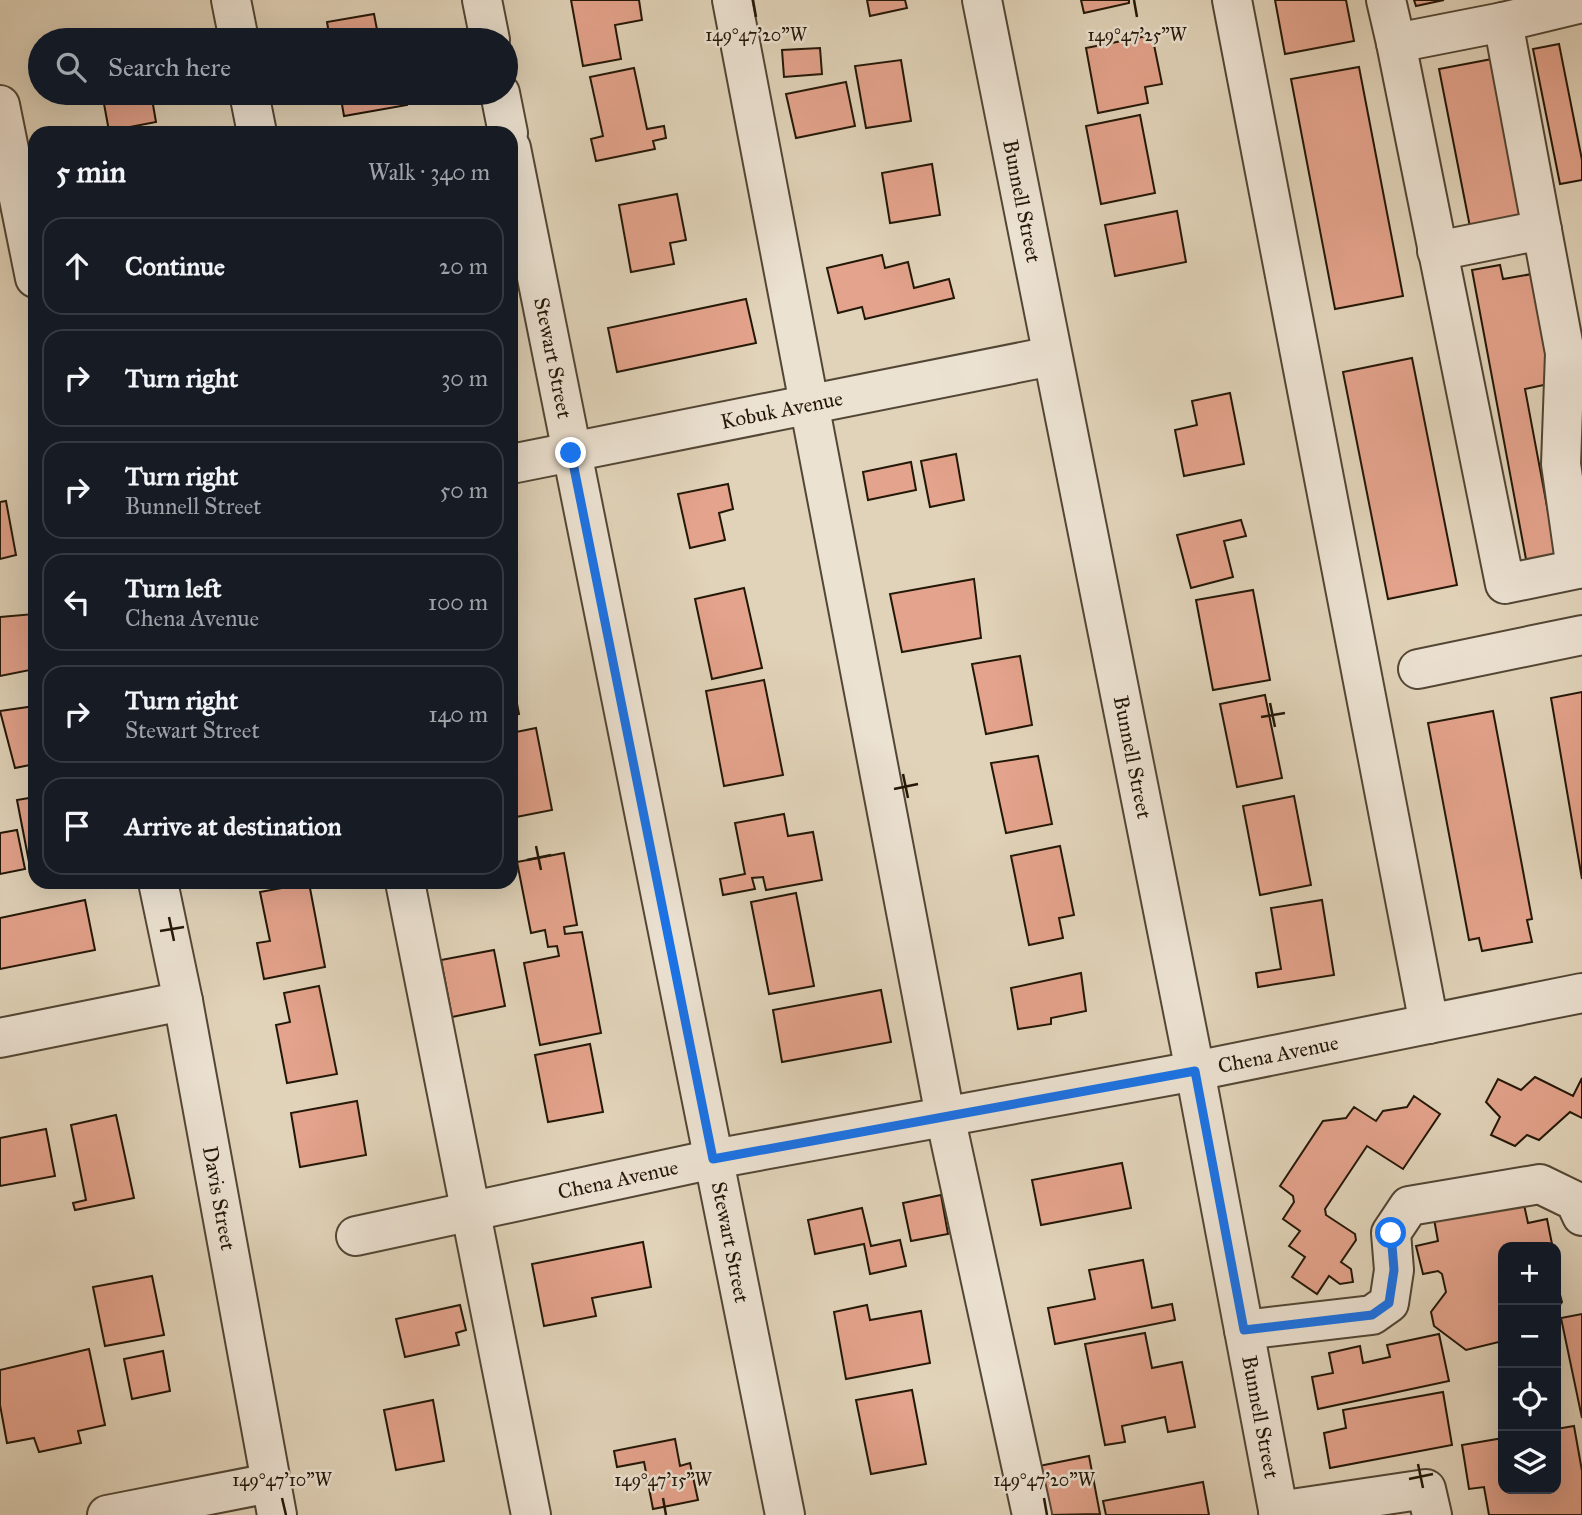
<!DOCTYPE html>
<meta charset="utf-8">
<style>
:root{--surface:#171b24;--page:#242831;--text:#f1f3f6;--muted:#9ea1a6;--line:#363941}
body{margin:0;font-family:"IM FELL Great Primer",serif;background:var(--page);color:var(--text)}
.controls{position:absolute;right:21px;bottom:21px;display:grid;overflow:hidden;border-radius:14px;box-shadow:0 7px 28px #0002}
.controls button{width:63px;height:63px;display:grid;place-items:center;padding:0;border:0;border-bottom:2px solid var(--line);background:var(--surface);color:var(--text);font:35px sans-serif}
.stop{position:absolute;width:21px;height:21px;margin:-16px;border:5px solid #1a73e8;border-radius:50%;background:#fff}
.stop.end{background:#1a73e8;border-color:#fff;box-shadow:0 2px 7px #0008}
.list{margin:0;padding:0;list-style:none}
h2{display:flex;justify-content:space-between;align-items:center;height:91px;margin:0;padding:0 28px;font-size:30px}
h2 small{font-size:23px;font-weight:400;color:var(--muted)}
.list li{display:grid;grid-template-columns:46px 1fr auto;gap:21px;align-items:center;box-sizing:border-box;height:98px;margin:0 14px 14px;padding:0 14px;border:2px solid var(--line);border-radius:21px}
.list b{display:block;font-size:26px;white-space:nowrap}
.list p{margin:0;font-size:23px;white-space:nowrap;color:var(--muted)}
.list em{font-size:23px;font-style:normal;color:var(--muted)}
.icon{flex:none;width:38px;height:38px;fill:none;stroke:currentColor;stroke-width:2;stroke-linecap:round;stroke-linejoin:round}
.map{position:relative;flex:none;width:1582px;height:1515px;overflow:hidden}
.search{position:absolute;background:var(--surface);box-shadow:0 7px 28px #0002;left:28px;top:28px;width:490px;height:77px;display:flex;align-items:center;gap:18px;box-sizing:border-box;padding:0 24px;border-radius:38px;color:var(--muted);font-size:26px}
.panel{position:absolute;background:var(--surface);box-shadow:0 7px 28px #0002;left:28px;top:126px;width:490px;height:763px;border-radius:21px}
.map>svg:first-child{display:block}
.building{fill:#e4a38c;stroke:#231707;stroke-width:2}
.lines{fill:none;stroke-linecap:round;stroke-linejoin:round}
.minor-casing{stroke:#524634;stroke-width:42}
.minor{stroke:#ece2d2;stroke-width:38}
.route{stroke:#1a73e8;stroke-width:9}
.ticks{fill:none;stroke:#231707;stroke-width:2.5}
.labels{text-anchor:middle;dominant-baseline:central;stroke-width:5;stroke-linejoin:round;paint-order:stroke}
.street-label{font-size:21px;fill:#231707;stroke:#ece2d2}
.ticks-label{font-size:18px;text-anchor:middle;fill:#231707;stroke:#ece2d2;stroke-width:5;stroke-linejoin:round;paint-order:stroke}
</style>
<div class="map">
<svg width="1582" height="1515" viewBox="0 0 1582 1515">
<rect width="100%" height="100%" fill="#e1d3b9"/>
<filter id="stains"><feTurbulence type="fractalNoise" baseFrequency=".00286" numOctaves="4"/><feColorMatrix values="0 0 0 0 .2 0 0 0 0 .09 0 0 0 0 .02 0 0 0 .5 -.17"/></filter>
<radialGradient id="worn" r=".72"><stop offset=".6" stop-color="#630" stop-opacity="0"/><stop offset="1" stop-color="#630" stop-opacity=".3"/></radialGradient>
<path class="building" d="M571,0H639L642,20L615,25L621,59L583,66Z
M867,0H905L907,8L870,16Z
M1081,0H1129V3L1084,13Z
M1275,0H1346L1354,41L1285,54Z
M1414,0H1444L1416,6Z
M374,14L379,40H330L327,22Z
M139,33L140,40H100Z
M1152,35L1162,84L1145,87L1148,103L1098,113L1086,48Z
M1559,44L1582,160V180L1560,184L1533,49Z
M820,48L822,74L784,77L782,50Z
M1492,59L1524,222L1471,232L1439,69Z
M901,60L911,121L866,128L855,66Z
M1359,67L1403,296L1335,309L1291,79Z
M634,68L647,129L664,126L666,138L653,141L655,149L596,161L591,139L603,136L590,77Z
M846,82L855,126L796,138L786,94Z
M102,93H151L156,122L109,131Z
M340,93H405L407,105L344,116Z
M1140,115L1155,193L1101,204L1086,126Z
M932,164L940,215L890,223L882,173Z
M677,194L686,240L670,243L674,264L631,272L619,205Z
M1177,211L1186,262L1115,276L1105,225Z
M882,255L885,268L908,262L914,288L949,279L954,298L865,319L862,307L838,313L827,268Z
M1500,265L1503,279L1532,274L1553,383L1525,389L1558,565L1528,570L1472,270Z
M746,299L756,343L617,372L608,328Z
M1412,358L1457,585L1388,599L1343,372Z
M1230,393L1244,464L1184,476L1175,430L1197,425L1192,401Z
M956,454L964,500L930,507L921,461Z
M911,462L916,490L868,500L863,472Z
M728,484L733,509L719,513L725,540L690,548L678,494Z
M6,501L16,555L0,559V502Z
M1241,520L1246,536L1224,541L1233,577L1191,588L1177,535Z
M974,579L981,638L902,652L890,594Z
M744,588L762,668L712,679L695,599Z
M1253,590L1270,680L1213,690L1196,600Z
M34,614L35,669L0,676V617Z
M1020,656L1032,725L986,734L972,664Z
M511,673L519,714L511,716Z
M764,680L783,775L724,786L706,691Z
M1582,692V879L1551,698Z
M1265,695L1282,778L1237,787L1220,704Z
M35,706V764L15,768L0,711Z
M1493,711L1532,919L1527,920L1532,942L1482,951L1479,938L1469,940L1428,723Z
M536,728L552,810L511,818V733Z
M1038,756L1052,824L1006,833L991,763Z
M1294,796L1311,885L1260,895L1243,806Z
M35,797V861L29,862L17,800Z
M784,814L788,836L813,832L822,880L766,890L763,877L752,878L755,889L723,895L720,879L745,874L735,823Z
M17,830L25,869L0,874V833Z
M1060,846L1074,915L1059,918L1063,938L1029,945L1011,856Z
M564,853L577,925L564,927L565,934L582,932L601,1033L540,1045L524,963L559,956L557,946L548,947L545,930L531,933L517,862Z
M309,883L325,967L264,979L257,943L270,941L260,892Z
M796,893L814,986L769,994L751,902Z
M85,900L95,950L0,969V918Z
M1322,900L1334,975L1258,987L1256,973L1281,969L1271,908Z
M494,950L505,1006L452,1017L441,960Z
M1081,973L1086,1011L1051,1018V1024L1018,1029L1011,988Z
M319,986L337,1074L287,1083L276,1025L290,1022L284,993Z
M881,990L891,1042L782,1062L773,1010Z
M590,1044L603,1112L548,1122L535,1055Z
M1535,1077L1573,1096L1582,1078V1118L1570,1112L1539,1140L1527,1135L1515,1146L1491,1135L1500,1117L1486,1102L1498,1079L1521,1090Z
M1414,1096L1440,1114L1403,1169L1367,1146L1325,1209L1326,1215L1355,1234L1356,1240L1341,1262L1351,1269L1353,1282L1340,1284L1329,1276L1317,1294L1292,1277L1305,1257L1289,1246L1300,1231L1283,1219L1294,1202L1293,1196L1280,1186L1323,1121L1346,1118L1354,1107L1376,1121L1383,1111L1407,1107Z
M357,1101L366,1155L300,1167L291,1113Z
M116,1115L134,1198L75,1210L73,1203L86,1200L71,1125Z
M46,1129L55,1176L0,1186V1138Z
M1122,1163L1131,1208L1041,1225L1032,1180Z
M941,1195L948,1234L911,1241L903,1203Z
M1523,1200L1528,1223L1547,1219L1552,1244L1550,1247H1503V1341L1466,1350L1434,1326L1431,1312L1446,1292L1442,1274L1438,1271L1423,1274L1416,1246L1438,1241L1434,1219Z
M862,1208L871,1246L900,1240L906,1266L870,1274L864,1244L815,1254L808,1220Z
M643,1242L651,1287L592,1298L596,1316L544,1326L532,1264Z
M1143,1260L1152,1308L1172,1304L1175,1320L1055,1344L1048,1308L1095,1299L1089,1270Z
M152,1276L164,1335L105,1346L93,1287Z
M1556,1280L1562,1302L1556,1310Z
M460,1305L466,1330L456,1333L459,1345L405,1357L396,1319Z
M867,1305L870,1320L921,1311L930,1363L846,1379L834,1312Z
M1582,1314V1418L1561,1318Z
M1145,1333L1152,1368L1182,1362L1195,1427L1168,1432L1165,1417L1122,1426L1125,1442L1105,1445L1085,1344Z
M1439,1334L1449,1381L1318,1409L1312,1377L1333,1373L1329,1353L1360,1346L1363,1363L1390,1357L1387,1345Z
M89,1349L105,1425L78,1431L81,1443L39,1452L34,1438L7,1443L0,1405V1370Z
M163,1351L170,1391L132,1399L124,1359Z
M912,1390L926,1464L871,1474L856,1400Z
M1443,1392L1452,1445L1330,1468L1324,1433L1346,1428L1343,1410Z
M433,1400L444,1461L396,1470L384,1410Z
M1574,1426L1582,1471V1515H1489L1484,1487L1469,1489L1462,1445L1503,1438V1489H1556V1429Z
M675,1439L680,1466L690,1463L698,1500L653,1509L644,1462L617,1467L614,1451Z
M1089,1456L1100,1514L1049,1515L1039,1466Z
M1203,1482L1209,1515H1106L1103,1501Z"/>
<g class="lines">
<g class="minor-casing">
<g id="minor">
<path d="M231,0L239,40"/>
<path d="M482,0L490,40"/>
<path d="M732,0L945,1116L1032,1515"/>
<path id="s1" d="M982,0L1195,1071L1279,1515"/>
<path d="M1232,0L1429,1024"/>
<path d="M1386,0L1396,43L1503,22L1582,3"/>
<path d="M1503,22L1565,353L1561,464L1576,569"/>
<path d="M1396,43L1505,584L1582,568"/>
<path d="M249,93L257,133"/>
<path d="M500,93L508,133"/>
<path d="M0,105L35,278"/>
<path id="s2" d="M511,148L785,1515"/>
<path d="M1437,251L1542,230"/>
<path id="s3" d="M511,464L1052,356"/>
<path d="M1418,669L1582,635"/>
<path id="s4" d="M158,882L183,1001L277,1515"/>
<path d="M405,882L531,1515"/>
<path d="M0,1038L183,1001"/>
<path id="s5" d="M356,1236L714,1159L1195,1071L1582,993"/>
<path d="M1244,1330L1372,1315L1389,1303L1394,1270L1391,1233L1409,1206L1540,1184L1575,1201L1582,1216"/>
<path d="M1278,1511L1426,1489L1432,1515"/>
<path d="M107,1515L270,1483"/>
</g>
</g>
<use href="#minor" class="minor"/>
</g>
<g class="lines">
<path class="route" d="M571,453L713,1159L1195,1071L1244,1330L1372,1315L1389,1303L1394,1270L1391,1233"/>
</g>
<path class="ticks" d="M753,0L756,17M1134,0L1137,17M1270,703L1275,727M1261,717L1285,713M903,774L908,798M894,789L918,784M536,846L541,870M527,860L551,855M169,917L174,941M160,931L184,927M1418,1464L1423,1488M1409,1479L1433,1474M282,1498L286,1515M663,1498L666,1515M1044,1498L1047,1515"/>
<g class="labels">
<g class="street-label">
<text stroke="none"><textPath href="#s1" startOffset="205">Bunnell Street</textPath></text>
<text stroke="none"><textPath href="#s2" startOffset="214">Stewart Street</textPath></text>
<text stroke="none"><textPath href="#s3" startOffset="276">Kobuk Avenue</textPath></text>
<text stroke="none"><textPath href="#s1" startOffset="772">Bunnell Street</textPath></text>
<text stroke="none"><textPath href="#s5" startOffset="940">Chena Avenue</textPath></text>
<text stroke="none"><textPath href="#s5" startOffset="268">Chena Avenue</textPath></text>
<text stroke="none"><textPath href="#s4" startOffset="322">Davis Street</textPath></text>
<text stroke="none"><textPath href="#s2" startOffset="1116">Stewart Street</textPath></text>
<text stroke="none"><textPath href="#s1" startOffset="1444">Bunnell Street</textPath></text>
</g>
</g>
<g class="ticks-label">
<text x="756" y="41">149°47'20"W</text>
<text x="1137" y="41">149°47'25"W</text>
<text x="282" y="1486">149°47'10"W</text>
<text x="663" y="1486">149°47'15"W</text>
<text x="1044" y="1486">149°47'20"W</text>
</g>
<rect width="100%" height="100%" filter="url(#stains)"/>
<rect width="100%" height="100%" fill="url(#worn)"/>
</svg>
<div class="controls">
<button>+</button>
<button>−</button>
<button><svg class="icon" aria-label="locate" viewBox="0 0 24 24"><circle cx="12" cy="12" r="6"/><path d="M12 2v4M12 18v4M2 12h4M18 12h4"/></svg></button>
<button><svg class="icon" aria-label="layers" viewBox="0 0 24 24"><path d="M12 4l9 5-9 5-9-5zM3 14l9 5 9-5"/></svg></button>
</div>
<div class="stop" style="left:1391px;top:1233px"></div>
<div class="stop end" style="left:571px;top:453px"></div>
<div class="search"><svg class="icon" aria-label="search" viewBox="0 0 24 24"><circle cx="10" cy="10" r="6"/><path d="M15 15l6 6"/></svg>Search here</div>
<section class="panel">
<h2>5 min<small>Walk · 340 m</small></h2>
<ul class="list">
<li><svg class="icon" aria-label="ahead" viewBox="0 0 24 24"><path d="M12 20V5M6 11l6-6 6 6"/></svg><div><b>Continue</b></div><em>20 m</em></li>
<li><svg class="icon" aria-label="right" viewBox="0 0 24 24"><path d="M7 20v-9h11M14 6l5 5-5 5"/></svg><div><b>Turn right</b></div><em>30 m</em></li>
<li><svg class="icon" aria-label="right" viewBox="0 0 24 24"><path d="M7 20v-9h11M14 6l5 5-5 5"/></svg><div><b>Turn right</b><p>Bunnell Street</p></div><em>50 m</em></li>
<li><svg class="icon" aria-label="left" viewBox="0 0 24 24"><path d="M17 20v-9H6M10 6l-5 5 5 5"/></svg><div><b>Turn left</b><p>Chena Avenue</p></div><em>100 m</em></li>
<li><svg class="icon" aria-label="right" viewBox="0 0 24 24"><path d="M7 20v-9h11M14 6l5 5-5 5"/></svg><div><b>Turn right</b><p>Stewart Street</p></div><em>140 m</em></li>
<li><svg class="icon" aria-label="arrive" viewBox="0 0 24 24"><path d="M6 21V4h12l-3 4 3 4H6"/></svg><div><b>Arrive at destination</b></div></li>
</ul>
</section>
</div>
